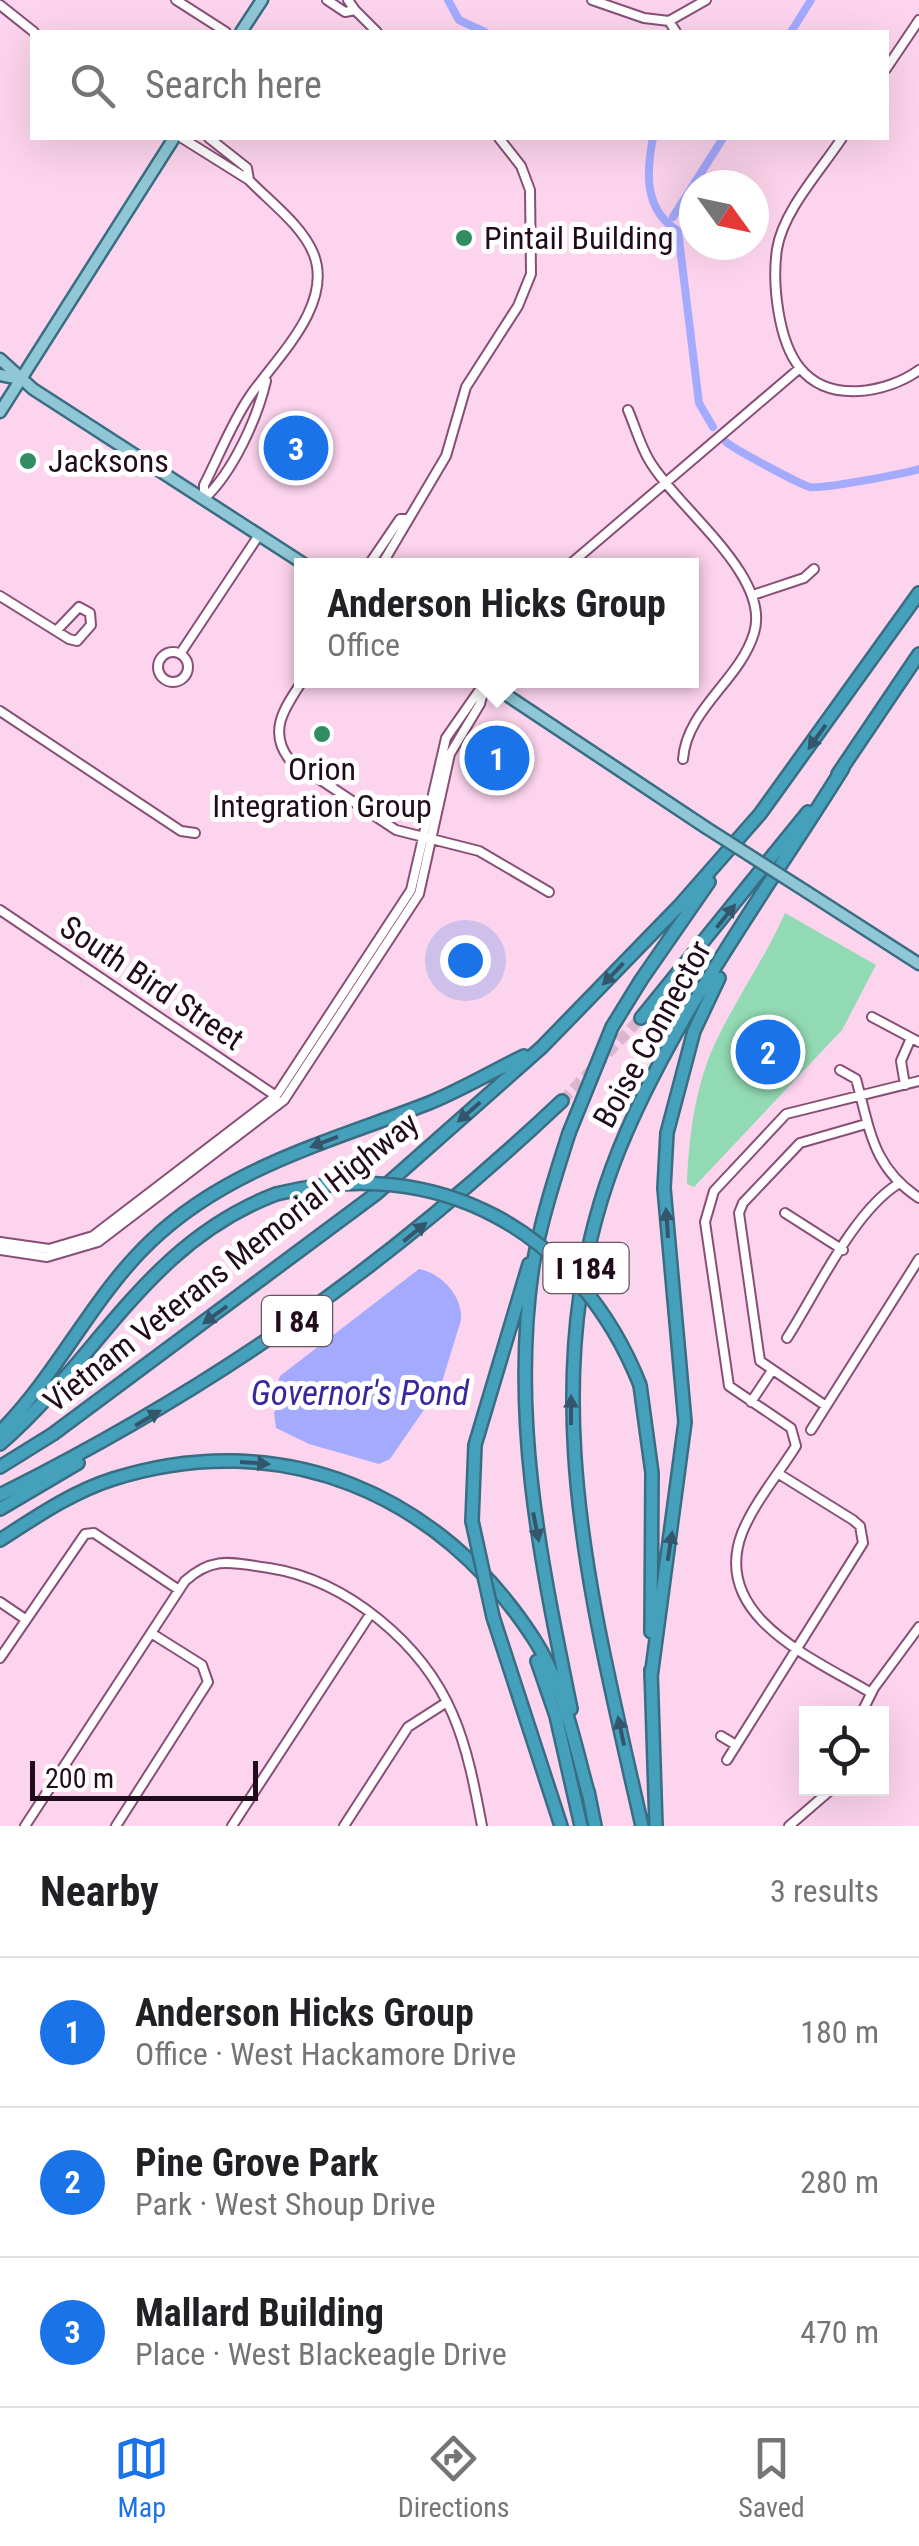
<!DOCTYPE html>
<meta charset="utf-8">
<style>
:root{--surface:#fff;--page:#f6f6f6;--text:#202124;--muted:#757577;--line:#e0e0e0;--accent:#1a73e8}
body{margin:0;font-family:"Roboto Condensed",sans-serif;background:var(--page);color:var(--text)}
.controls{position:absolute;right:30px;bottom:30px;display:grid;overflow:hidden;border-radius:0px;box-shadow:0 10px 40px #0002}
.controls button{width:90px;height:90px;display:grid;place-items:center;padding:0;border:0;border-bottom:2px solid var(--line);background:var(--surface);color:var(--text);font:50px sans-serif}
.compass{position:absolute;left:679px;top:170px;width:90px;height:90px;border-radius:50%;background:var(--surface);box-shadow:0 10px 40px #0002;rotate:123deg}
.scale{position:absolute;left:30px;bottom:25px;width:228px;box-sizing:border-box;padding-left:10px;border:5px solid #220c1c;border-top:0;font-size:28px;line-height:35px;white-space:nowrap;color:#220c1c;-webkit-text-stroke:8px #fff;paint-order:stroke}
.you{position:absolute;left:465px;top:960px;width:35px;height:35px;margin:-25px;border:8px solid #fff;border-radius:50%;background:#1a73e8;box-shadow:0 0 0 15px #1a73e833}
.badge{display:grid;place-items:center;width:65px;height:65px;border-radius:50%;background:var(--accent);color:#fff;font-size:32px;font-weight:700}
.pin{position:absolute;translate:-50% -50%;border:5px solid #fff;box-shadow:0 2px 10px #0006}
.popup{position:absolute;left:294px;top:558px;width:405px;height:130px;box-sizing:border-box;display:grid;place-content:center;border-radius:0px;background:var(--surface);filter:drop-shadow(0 2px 8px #0005);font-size:32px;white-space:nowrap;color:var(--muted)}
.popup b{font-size:38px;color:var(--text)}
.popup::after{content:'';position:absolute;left:50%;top:100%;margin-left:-20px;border:20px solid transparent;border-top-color:var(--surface)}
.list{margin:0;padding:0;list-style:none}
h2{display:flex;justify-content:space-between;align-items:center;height:130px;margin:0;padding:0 40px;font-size:42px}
h2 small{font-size:32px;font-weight:400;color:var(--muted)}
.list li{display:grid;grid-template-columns:65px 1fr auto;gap:30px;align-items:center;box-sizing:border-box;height:150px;padding:0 40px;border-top:2px solid var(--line)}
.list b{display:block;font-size:38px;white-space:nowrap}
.list p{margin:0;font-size:32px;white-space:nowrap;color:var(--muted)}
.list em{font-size:32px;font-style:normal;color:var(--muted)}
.icon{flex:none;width:55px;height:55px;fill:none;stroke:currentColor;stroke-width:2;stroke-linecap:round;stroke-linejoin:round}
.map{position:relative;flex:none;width:919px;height:1826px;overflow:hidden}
.search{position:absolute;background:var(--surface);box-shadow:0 10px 40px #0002;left:30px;right:30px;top:30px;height:110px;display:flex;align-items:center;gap:25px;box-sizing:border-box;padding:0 35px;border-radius:0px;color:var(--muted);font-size:38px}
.sheet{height:580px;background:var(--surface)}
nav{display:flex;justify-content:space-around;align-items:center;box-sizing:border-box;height:140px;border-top:2px solid var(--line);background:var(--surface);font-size:28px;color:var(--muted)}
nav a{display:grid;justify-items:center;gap:5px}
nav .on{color:var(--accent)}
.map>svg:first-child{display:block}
.green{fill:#92dab3}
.water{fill:#a4abfe}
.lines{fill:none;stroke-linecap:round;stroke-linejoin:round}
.canal{stroke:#a4abfe;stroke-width:8}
.highway-tunnel{stroke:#dbb6ce;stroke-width:11;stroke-dasharray:11 5.5;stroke-linecap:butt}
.minor-casing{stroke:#884f76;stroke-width:12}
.major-casing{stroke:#396d83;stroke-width:15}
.highway-casing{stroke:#396d83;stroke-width:16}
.minor{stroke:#fff;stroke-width:8}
.major{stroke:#8fc7d6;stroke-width:10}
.highway{stroke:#45a1bb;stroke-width:11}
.major-bridge-casing{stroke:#396d83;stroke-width:15;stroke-linecap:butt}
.highway-bridge-casing{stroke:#396d83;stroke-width:16;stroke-linecap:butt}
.major-bridge{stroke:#8fc7d6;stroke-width:10}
.highway-bridge{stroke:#45a1bb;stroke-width:11}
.oneway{fill:#34566c}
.poi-dot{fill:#338d62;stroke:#fff;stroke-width:4}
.labels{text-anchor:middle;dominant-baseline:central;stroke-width:10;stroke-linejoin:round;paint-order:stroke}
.shield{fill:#fff;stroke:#645560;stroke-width:2.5}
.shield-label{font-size:30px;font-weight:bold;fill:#220c1c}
.poi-label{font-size:32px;fill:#220c1c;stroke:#fff;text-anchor:start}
.street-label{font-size:32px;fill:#220c1c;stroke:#fff}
.water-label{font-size:35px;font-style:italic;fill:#37289c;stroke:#fff}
</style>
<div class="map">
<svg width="919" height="1826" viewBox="0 0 919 1826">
<rect width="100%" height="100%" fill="#fcd4ed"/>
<path class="green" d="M785,913L876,965L842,1030L694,1187L687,1184C689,1133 696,1080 719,1035C740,993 766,956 785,913Z"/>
<path class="water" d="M419,1269C441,1273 463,1296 461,1320L441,1385L390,1459L379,1464L309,1444L276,1428L274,1412L280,1406L274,1394L280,1376Z"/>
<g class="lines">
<path class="canal" d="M448,0L459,20L485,32
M791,32L811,0
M653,138C646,173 644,210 678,231L699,403L713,427
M673,217L723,138
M726,442C734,449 801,485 810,487C824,489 902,474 919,469"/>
<path class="highway-tunnel" d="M562,1101L641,1018"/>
<g class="minor-casing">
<path id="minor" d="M176,0L226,32
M327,0L345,12L355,10L348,0
M592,0L644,18L669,21L676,32
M0,5L34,32
M355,10L377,32
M669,21L706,0
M886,69L919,20
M182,138L249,180L247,168L209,138
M842,138C821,170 783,211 777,249C772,283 778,341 800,368C829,404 887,393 919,370
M628,410C635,426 640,445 649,460C676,507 772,576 754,633C740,680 687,709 683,759
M204,499V485C219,456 232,422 250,396C276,358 333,306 314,255C303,226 270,202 249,180
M204,499C233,472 257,419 266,381
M368,566L400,519H407
M381,566L446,456L466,387L518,306L531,274L530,190L521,166L499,138
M568,566L800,368
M753,595L804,578L814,569
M0,596L69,639L77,641L91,625L90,613L79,607L57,630
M158 667a15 15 0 1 1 30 0a15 15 0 1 1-30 0Z
M180,654L259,535
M303,680C286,706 267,730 289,759L396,830L479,851L549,892
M0,711L181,831L195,833
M0,910L276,1096
M872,1017L919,1042
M840,1070L856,1079C870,1129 872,1167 919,1198
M905,1085L901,1061L911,1038
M785,1213L843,1250
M0,1242L49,1249L93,1236L276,1096L411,890L446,738L483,685
M0,1250L47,1257L98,1242L284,1100L419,894L450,754L480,704L486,682
M787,1338C816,1293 853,1212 898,1184
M751,1402L771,1372
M826,1406L760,1361L739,1213L743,1203L800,1143L866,1124
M811,1430L919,1259
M0,1602L25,1619
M0,1658L85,1534L94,1533L179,1590
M871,1693C815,1659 710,1617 742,1533C754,1503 779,1473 796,1446L791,1428L729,1386L705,1222L714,1191L786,1114L919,1081
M861,1714L874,1688L919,1627
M721,1736L736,1745
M727,1760L863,1543L860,1526L853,1520L779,1474
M25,1826L185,1581C214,1555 233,1563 269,1568C347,1580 423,1644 453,1715C468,1750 475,1789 482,1826
M116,1826L208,1682L202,1665L151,1633
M232,1826L371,1613
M344,1826L408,1727L447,1702
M789,1826L833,1788"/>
</g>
<g class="major-casing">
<path id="major" d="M241,32L262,0
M0,359L33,389L307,566
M0,375L20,379
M0,412L174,138
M484,680L705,827
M807,892L919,964"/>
</g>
<g class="highway-casing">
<path id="highway" d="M838,774L919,654
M641,980L709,882
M641,1018L808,812
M569,1133C555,1177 541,1220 533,1265C510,1416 541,1562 571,1709
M640,1385L652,1473L651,1632
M0,1432C58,1374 92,1297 151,1241C228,1167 332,1141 429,1103C461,1090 493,1071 524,1056
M0,1444C100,1357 146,1244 276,1194
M0,1467L53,1434L377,1193L542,1047L681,904L760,814L919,593
M0,1495C216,1387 386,1267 562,1101
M0,1509L78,1463
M472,1521L475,1445L529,1264
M0,1540C36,1517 72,1492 113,1479C281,1426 440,1493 534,1639C564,1685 574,1743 589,1796
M493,1617L561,1826
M537,1661L556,1716L581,1826
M651,1670L656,1826
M651,1677L685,1422L664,1188L667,1133L694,1031L719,978
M588,1791L595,1826
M642,1826C590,1594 525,1364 626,1133C682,1004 769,887 843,768"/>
</g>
<use href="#minor" class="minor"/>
<use href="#major" class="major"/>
<use href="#highway" class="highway"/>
<g class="major-bridge-casing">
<path id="major-bridge" d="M705,827L807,892"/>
</g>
<g class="highway-bridge-casing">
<path id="highway-bridge" d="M569,1133L612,1027L641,980
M276,1194C438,1153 579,1231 640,1385
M472,1521L493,1617"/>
</g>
<use href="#major-bridge" class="major-bridge"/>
<use href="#highway-bridge" class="highway-bridge"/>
</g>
<defs><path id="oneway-solid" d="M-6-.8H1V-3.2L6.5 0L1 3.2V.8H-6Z" transform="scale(2.5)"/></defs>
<g class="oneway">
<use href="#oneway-solid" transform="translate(817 737) rotate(126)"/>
<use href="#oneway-solid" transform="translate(726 916) rotate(-51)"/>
<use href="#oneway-solid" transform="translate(613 974) rotate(134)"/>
<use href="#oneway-solid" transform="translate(469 1112) rotate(139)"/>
<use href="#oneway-solid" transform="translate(324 1142) rotate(159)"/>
<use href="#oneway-solid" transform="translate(667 1223) rotate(-94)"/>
<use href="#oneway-solid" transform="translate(415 1232) rotate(-39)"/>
<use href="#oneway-solid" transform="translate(215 1315) rotate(144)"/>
<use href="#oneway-solid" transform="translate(571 1410) rotate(-90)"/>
<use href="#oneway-solid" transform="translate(148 1418) rotate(-31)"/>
<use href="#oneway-solid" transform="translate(255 1463) rotate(4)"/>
<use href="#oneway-solid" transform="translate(536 1527) rotate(79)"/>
<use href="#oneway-solid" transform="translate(670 1546) rotate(-81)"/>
<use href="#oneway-solid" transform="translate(621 1731) rotate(-102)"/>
</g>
<g class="poi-dot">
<circle cx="464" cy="238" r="10"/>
<circle cx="28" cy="461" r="10"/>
<circle cx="322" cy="734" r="10"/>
</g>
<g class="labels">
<g class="shield">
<rect x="543.5" y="1243" width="85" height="50" rx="8"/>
<rect x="262" y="1296" width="70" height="50" rx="8"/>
</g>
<g class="shield-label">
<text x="586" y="1268">I 184</text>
<text x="297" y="1321">I 84</text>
</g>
<g class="poi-label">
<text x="484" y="238">Pintail Building</text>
<text x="48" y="461">Jacksons</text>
<text x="322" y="769" text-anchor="middle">Orion<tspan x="322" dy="37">Integration Group</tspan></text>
</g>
<g class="street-label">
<text transform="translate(152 983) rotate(34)">South Bird Street</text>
<text transform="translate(652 1034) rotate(-61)">Boise Connector</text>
<text transform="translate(231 1262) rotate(-38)">Vietnam Veterans Memorial Highway</text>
</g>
<g class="water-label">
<text x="360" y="1393">Governor's Pond</text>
</g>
</g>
</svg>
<div class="controls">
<button><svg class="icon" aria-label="locate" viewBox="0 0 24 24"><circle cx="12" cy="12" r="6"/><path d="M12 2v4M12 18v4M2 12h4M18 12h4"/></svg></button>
</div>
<svg class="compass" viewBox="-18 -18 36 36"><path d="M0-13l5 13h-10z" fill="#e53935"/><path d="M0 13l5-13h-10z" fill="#757577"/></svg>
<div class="scale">200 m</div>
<div class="you"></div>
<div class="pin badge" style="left:497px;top:758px">1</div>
<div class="popup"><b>Anderson Hicks Group</b>Office</div>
<div class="pin badge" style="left:768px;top:1052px">2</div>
<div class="pin badge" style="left:296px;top:448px">3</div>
<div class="search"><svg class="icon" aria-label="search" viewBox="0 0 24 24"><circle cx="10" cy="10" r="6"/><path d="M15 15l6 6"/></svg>Search here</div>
</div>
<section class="sheet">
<h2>Nearby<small>3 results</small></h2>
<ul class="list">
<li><span class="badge">1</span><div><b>Anderson Hicks Group</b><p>Office · West Hackamore Drive</p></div><em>180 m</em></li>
<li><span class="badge">2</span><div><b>Pine Grove Park</b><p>Park · West Shoup Drive</p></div><em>280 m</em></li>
<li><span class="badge">3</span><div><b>Mallard Building</b><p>Place · West Blackeagle Drive</p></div><em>470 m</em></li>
</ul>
</section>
<nav>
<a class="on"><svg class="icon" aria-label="map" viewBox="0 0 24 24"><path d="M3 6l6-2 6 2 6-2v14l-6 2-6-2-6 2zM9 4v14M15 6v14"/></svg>Map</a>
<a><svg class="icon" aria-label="directions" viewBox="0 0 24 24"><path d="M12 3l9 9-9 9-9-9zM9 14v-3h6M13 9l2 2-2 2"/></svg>Directions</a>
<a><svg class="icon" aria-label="saved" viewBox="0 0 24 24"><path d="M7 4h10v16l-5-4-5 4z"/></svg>Saved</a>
</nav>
